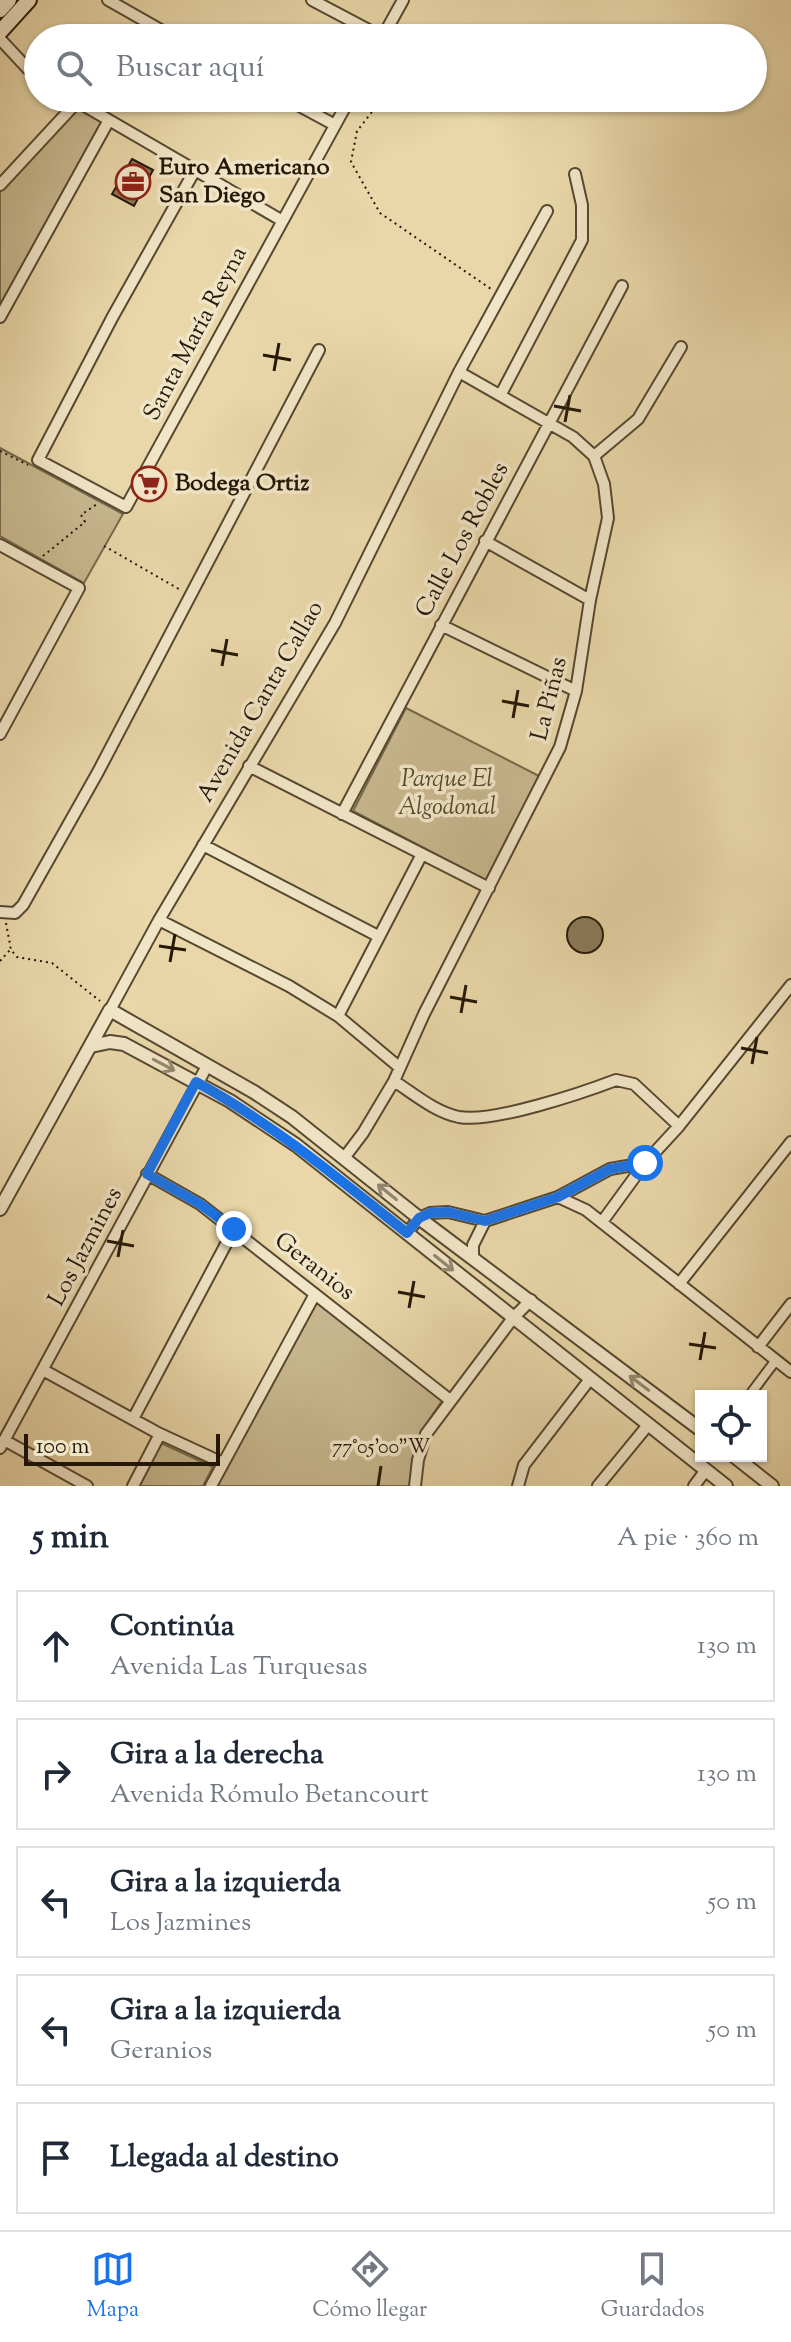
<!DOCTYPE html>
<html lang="es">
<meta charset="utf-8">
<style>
:root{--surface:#fff;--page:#f2f2f3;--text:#1f2937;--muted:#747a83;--line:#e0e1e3;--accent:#1a73e8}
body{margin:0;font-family:"Sorts Mill Goudy",serif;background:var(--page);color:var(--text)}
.controls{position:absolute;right:24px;bottom:24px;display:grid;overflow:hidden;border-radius:0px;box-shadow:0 2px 6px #0004}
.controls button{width:72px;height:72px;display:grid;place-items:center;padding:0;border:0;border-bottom:2px solid var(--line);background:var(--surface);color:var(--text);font:40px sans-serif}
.scale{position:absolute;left:24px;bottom:20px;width:196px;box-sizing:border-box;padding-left:8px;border:4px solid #251808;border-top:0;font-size:22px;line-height:28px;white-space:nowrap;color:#251808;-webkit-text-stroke:6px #f1e5c7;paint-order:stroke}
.stop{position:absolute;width:24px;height:24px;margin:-18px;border:6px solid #1a73e8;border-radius:50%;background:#fff}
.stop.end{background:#1a73e8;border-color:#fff;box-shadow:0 2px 8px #0008}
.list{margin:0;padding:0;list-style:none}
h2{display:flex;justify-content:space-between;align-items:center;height:104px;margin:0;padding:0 32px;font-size:34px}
h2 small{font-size:26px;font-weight:400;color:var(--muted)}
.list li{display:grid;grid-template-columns:52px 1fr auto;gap:24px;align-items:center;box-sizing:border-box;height:112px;margin:0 16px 16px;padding:0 16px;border:2px solid var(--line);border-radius:0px}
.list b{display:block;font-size:30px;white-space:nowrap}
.list p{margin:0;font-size:26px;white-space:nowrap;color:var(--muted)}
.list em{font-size:26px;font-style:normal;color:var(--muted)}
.icon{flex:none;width:44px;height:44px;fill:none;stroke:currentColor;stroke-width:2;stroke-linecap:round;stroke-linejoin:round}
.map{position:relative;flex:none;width:791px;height:1486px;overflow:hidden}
.search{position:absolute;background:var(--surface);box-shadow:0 2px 6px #0004;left:24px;right:24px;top:24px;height:88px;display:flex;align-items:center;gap:20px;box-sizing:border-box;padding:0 28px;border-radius:44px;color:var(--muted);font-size:30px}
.sheet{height:744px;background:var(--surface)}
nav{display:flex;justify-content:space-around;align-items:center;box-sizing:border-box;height:112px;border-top:2px solid var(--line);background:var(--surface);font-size:22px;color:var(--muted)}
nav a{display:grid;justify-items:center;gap:4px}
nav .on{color:var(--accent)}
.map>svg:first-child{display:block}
.green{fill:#c8b78e;stroke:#76684b;stroke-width:2}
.building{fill:#8b7b5c;stroke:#251808;stroke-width:2}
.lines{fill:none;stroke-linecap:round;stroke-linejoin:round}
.pedestrian-casing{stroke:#564830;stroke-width:12}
.minor-casing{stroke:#564830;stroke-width:14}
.tertiary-casing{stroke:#564830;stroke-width:16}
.secondary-casing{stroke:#251808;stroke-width:18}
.path{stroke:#251808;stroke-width:2;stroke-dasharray:2 4;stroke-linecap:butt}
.pedestrian{stroke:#f1e5c7;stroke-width:8}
.minor{stroke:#f1e5c7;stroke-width:10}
.tertiary{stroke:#f1e5c7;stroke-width:12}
.secondary{stroke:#f1e5c7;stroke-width:14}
.oneway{stroke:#958971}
.route{stroke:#1a73e8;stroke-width:10}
.ticks{fill:none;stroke:#251808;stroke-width:3}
.labels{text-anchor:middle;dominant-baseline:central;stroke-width:7;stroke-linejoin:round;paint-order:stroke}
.poi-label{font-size:24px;font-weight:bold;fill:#251808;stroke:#f1e5c7;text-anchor:start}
.street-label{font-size:24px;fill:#251808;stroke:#f1e5c7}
.park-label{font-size:24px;font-style:italic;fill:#564830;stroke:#f1e5c7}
.ticks-label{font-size:20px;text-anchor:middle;fill:#251808;stroke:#f1e5c7;stroke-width:7;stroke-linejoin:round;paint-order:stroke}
</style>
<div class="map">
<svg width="791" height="1486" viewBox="0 0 791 1486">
<rect width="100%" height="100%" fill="#e9d7a9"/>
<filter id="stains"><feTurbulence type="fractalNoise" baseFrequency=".0025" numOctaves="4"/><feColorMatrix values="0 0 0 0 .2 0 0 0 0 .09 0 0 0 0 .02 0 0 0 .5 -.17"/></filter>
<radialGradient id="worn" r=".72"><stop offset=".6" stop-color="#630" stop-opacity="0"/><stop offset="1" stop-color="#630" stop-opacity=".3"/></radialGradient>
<path class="green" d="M77,107L103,122L0,308V191Z
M0,448L123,514L84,583L0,536Z
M406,708L541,777L487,881L353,811Z
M317,1302L442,1401C419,1433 412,1446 410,1486H217Z
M161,1443L213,1467L203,1486H138Z"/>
<path class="building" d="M132,159L153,170L134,206L112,194Z
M567 935a18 18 0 1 1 36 0a18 18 0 1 1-36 0Z"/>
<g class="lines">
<g class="pedestrian-casing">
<path id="pedestrian" d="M749,1396L776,1360"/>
</g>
<g class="minor-casing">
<path id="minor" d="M108,0L175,38
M312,0L382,37
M382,38L403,0
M0,39L28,69L38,76
M71,98L281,220
M285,98L335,125
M195,170L112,318L38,460L126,507L350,98
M0,185L77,102
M0,317L109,120
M501,394L582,240V205L575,174
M594,456L638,419L681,347
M485,541L590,600
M0,545L79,588L0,734
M441,625L576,691
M249,766L489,888
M342,814L622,286
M203,845L378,936
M0,912L15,913L23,905L98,772L319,350
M159,920L289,986L338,1016L399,1067
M110,1010L159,920L335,623L459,372L547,211
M338,1016L422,854
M394,1081C414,1094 435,1112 459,1117C493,1123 582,1093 616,1080L634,1084L679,1126
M344,1158L363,1133L394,1081L424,1014L560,747L576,691L590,600L608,518L604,484L594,456L573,437L459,372
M147,1174L200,1204L450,1400
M558,1197L586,1210L791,1372
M602,1222L645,1163
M407,1233L419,1218L430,1213L448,1212L485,1221L558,1197L610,1169L645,1163L679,1126L791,985
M473,1257V1245L485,1221
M679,1284L791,1142
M758,1347L791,1304
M43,1370L156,1432L223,1463
M133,1419L234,1229
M4,1440L87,1486
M0,1448L207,1066
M133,1486L160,1434
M211,1486L315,1294
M415,1486L418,1460L426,1434L513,1318L531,1300
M518,1486L524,1465L590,1379
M598,1486L648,1425
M694,1486L706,1470"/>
</g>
<g class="tertiary-casing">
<path id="tertiary" d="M91,1046L110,1042L124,1044L230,1101L296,1145L726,1486
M0,1209L110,1010L254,1092L292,1117L419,1218L701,1430
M734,1456L772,1486"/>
</g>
<g class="secondary-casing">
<path id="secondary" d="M0,10L9,0
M0,32L29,0"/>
</g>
<path class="path" d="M383,98L357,131L351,162L380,213L491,289
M0,451L28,465
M104,546L179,589
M43,556L85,522L81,515L97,504
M6,923L11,950L17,957L52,963L100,1001
M0,961L10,950"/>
<use href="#pedestrian" class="pedestrian"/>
<use href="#minor" class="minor"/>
<use href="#tertiary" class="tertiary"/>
<use href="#secondary" class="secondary"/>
</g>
<defs><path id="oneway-shaft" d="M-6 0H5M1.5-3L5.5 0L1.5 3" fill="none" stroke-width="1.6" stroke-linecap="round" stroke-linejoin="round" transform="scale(2)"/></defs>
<g class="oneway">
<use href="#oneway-shaft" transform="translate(164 1065) rotate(28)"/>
<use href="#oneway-shaft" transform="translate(387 1192) rotate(-141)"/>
<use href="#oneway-shaft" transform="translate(444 1263) rotate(39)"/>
<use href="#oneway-shaft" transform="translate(639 1383) rotate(-143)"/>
</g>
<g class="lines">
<path class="route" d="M234,1229L200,1204L147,1174L196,1082C273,1124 339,1179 407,1233L419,1218L430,1213L448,1212L485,1221L558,1197L610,1169L645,1163"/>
</g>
<path class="ticks" d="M263,355L291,360M274,371L279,343M554,406L581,411M565,422L570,395M211,650L238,655M222,666L227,639M502,701L529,706M513,718L518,690M159,946L186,950M170,962L175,934M450,997L477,1002M461,1013L466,985M741,1048L768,1053M752,1064L757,1037M107,1241L134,1246M118,1257L123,1230M398,1292L425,1297M409,1308L414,1281M689,1344L716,1348M700,1360L705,1332M378,1486L381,1466"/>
<defs>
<g id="office-ring" transform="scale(1.8)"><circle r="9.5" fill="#f1e5c7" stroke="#8f2418" stroke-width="1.5"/><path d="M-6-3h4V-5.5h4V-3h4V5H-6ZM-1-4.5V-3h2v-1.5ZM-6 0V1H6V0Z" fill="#8f2418"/></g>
<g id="supermarket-ring" transform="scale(1.8)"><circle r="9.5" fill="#f1e5c7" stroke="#8f2418" stroke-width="1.5"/><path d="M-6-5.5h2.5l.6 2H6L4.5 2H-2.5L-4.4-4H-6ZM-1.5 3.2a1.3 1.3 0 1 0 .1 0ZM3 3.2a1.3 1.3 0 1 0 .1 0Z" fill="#8f2418"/></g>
</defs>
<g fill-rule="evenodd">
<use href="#office-ring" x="133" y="182"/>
<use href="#supermarket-ring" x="149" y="484"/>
</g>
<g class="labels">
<g class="poi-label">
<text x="159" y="168">Euro Americano<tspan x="159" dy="28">San Diego</tspan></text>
<text x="175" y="484">Bodega Ortiz</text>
</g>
<g class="street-label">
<text transform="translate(196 334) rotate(-62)">Santa María Reyna</text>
<text transform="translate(463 540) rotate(-62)">Calle Los Robles</text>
<text transform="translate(550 699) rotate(-76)">La Piñas</text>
<text transform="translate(261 702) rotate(-60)">Avenida Canta Callao</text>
<text transform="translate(86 1247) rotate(-62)">Los Jazmines</text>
<text transform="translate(314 1267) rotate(38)">Geranios</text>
</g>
<g class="park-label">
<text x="447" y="780">Parque El<tspan x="447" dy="28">Algodonal</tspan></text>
</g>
</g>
<g class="ticks-label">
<text x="381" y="1453">77°05'00"W</text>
</g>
<rect width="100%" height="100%" filter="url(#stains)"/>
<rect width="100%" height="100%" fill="url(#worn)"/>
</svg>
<div class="controls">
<button><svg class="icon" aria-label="locate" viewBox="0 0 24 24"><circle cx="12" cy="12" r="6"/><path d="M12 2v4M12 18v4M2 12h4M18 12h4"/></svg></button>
</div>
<div class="scale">100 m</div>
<div class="stop" style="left:645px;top:1163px"></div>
<div class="stop end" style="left:234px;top:1229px"></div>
<div class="search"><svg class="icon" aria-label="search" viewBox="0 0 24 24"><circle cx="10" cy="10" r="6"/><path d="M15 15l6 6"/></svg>Buscar aquí</div>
</div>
<section class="sheet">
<h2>5 min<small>A pie · 360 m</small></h2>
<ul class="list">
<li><svg class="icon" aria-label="ahead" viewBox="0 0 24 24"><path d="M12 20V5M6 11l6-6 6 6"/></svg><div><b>Continúa</b><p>Avenida Las Turquesas</p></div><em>130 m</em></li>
<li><svg class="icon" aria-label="right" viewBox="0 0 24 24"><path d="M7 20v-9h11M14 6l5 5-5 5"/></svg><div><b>Gira a la derecha</b><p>Avenida Rómulo Betancourt</p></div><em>130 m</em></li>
<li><svg class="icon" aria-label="left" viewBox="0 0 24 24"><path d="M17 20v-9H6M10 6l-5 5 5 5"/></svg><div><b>Gira a la izquierda</b><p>Los Jazmines</p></div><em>50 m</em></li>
<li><svg class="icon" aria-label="left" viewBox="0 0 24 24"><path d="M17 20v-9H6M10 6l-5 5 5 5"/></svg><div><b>Gira a la izquierda</b><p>Geranios</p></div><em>50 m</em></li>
<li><svg class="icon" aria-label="arrive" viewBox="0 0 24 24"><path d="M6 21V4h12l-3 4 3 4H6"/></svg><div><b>Llegada al destino</b></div></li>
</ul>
</section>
<nav>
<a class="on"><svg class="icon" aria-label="map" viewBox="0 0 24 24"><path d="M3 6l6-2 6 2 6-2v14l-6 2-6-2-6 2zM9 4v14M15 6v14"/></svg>Mapa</a>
<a><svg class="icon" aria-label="directions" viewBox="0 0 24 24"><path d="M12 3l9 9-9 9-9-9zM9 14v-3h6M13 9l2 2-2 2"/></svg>Cómo llegar</a>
<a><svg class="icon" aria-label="saved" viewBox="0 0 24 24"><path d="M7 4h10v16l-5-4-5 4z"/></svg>Guardados</a>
</nav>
